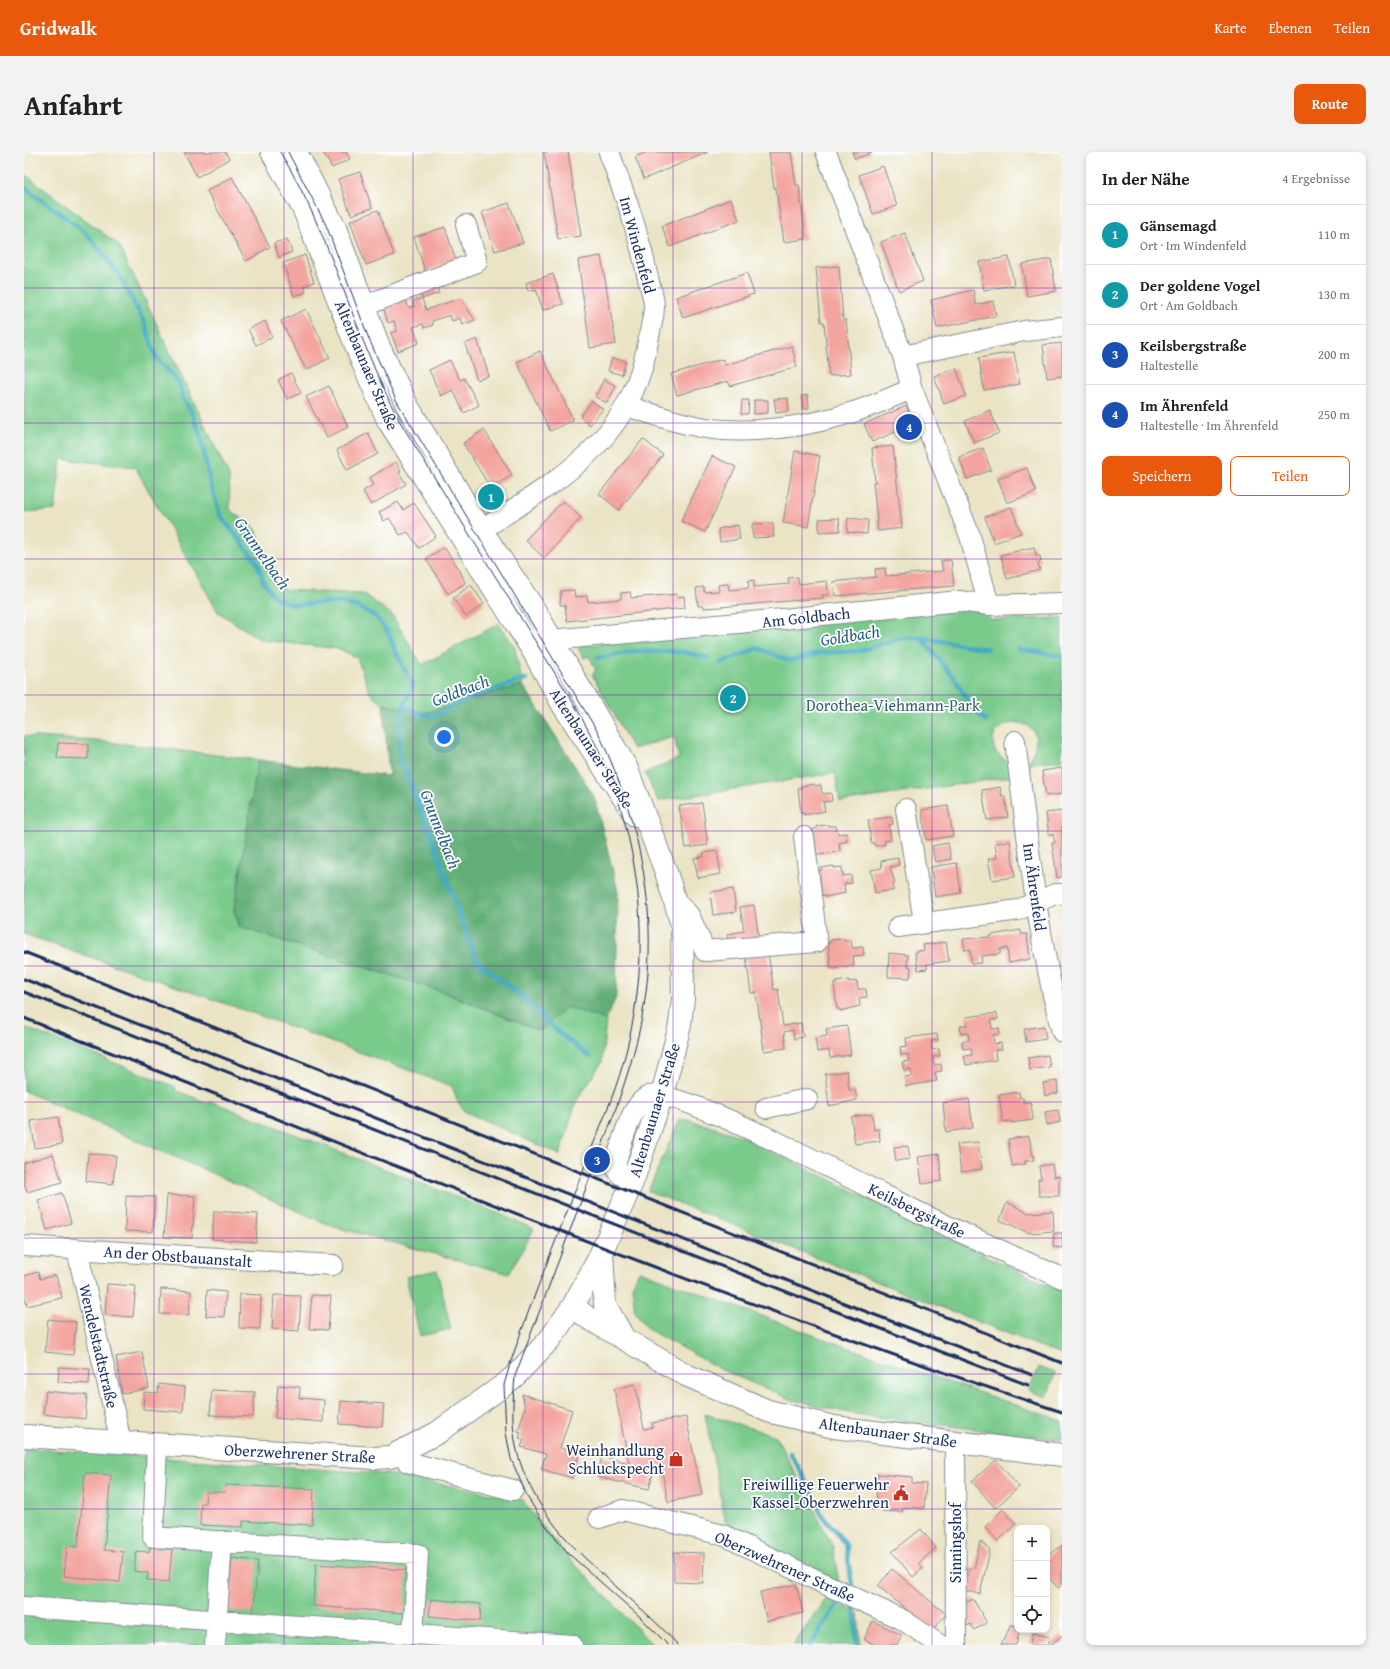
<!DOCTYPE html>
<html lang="de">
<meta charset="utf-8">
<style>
:root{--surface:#fff;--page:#f2f2f2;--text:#202124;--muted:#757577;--line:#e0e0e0;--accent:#ea580c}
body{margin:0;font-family:"Gentium Book Plus",serif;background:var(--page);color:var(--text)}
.controls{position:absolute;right:12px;bottom:12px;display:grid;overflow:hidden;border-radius:8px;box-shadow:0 2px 6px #0003}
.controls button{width:36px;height:36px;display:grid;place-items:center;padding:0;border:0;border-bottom:1px solid var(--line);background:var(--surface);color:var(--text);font:20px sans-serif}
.you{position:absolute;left:420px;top:585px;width:14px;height:14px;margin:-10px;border:3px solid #fff;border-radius:50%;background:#1a73e8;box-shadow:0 0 0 6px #1a73e833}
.badge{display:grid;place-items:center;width:26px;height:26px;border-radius:50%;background:var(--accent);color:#fff;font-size:13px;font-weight:700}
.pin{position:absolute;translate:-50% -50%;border:2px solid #fff;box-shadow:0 1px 4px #0006}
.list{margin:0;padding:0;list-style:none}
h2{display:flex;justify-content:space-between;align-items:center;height:52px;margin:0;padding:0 16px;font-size:17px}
h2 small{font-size:13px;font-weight:400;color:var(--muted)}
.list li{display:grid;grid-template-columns:26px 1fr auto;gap:12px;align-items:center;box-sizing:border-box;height:60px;padding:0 16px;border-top:1px solid var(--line)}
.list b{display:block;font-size:15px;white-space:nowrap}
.list p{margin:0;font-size:13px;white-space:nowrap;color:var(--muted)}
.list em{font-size:13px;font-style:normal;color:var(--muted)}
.actions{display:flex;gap:8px;padding:12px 16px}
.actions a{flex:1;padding:9px 0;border:1px solid var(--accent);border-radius:8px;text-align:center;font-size:14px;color:var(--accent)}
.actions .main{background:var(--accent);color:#fff}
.icon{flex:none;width:22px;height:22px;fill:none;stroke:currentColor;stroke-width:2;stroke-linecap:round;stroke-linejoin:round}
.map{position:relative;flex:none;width:1038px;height:1493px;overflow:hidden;border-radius:8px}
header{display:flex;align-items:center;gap:24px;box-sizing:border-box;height:56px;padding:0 20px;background:var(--accent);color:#fff}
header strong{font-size:19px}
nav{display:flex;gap:22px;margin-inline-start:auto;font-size:14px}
.intro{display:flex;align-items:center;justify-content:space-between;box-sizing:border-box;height:96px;padding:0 24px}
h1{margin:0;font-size:28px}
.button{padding:10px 18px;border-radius:8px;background:var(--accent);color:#fff;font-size:14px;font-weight:700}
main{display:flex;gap:24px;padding:0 24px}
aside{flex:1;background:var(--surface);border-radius:8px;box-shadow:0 2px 6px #0003}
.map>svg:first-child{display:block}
.green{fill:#79ca8b;stroke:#4a7c74}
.forest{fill:#62ae77;stroke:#3e6e6a}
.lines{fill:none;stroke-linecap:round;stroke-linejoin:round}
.stream{stroke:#43aac3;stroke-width:4.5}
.building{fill:#f3a49e}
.minor-casing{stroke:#828a92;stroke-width:22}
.major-casing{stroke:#828a92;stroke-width:24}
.minor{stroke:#fff;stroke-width:20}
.major{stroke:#fff;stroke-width:22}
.tram{stroke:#1b2f5e;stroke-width:1}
.rail{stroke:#1b2f5e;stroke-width:3}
.grid{fill:none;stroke:#7b2cbf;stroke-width:1;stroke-opacity:0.55}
.labels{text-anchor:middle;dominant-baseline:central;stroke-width:3.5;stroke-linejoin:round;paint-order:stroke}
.street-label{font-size:16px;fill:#1b2f5e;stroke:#fff}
.park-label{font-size:16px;fill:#375e6c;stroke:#fff}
.poi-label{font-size:16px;fill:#1b2f5e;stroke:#fff;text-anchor:end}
.water-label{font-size:17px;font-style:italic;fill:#2b6086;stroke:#fff}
</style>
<header>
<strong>Gridwalk</strong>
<nav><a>Karte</a><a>Ebenen</a><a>Teilen</a></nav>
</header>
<div class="intro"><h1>Anfahrt</h1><a class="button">Route</a></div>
<main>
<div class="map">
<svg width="1038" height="1493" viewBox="0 0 1038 1493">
<rect width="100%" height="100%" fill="#fff"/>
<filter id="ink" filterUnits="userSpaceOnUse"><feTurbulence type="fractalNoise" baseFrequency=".025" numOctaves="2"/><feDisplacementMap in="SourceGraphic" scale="8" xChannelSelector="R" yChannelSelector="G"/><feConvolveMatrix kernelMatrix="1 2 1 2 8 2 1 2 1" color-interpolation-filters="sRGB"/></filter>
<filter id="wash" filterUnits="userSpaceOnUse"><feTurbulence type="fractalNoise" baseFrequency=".012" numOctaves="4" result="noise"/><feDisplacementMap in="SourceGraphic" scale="16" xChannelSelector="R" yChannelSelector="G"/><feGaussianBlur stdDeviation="0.9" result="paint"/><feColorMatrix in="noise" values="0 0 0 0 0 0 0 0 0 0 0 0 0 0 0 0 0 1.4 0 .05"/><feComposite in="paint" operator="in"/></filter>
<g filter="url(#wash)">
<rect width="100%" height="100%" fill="#eae4c5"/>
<path class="green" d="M0,22L95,93L205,324L206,358L231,377L261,438L340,442L368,463L398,513L474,472L490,493L499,533L401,561L359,552L346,541L333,506L316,497L237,488L194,460L111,315L37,307L31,358L0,360Z
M944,457L961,461L968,468L1038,466V608L1004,612C1006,607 1010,601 1011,595C1019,558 958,567 971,598C975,606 983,607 987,613C989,615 990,621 991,624L816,650L811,621L634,649L621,621L655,606L650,585L609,597L568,522L572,518L565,504L560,506L555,498L554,494Z
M0,584L84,590L234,608L210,759L216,775L419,840L516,879L542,855L582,868L578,910L552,950L536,1003L440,959L434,950L428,934L234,863L0,782Z
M0,875L152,935L151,938L186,952V949L478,1063L510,1077L485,1122L308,1074L0,939Z
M656,967L669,969L719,985L943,1095L1038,1139V1203L624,1039Z
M413,1118L427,1177L396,1184L382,1125Z
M615,1119L797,1186L1038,1269V1288L830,1262L769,1248L700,1219L625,1178L611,1160L608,1134Z
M1015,1215L1031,1221L1023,1245L1005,1239Z
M681,1262L752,1284L809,1395L815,1431L703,1378Z
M0,1296L363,1322L497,1347L542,1403L629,1493H0Z
M803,1446L834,1461L837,1493H769Z"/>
<path class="forest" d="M499,533L570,644L594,739L592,845L582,868L542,855L516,879L419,840L216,775L210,759L234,608L365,624L359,552L401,561Z"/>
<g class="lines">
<path class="stream" d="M0,35L60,79L94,121L121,172L132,205L155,231L159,246L168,261L177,285L185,327L196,363L233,410L239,429L251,446L269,453L316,450L334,455L352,465L363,479L376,509L389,533L388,538L380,552L376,572L375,604L408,686L452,808L498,845L535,881L565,904
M897,486L931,527L947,555L962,569
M994,497L1038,504
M573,506L615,499L660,500L684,506
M697,511L734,496L766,509L795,501L835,499L879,486H897L964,497
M380,552L387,557L400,564L412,563L445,546L502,527
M766,1301L776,1318L797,1361L822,1393L829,1439
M830,1451L833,1493
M786,1493L818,1446"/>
</g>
<g id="blocks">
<path class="building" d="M160,0H201L205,7L173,25Z
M299,0H322L326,7L308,16Z
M520,0H544L557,84L534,87Z
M623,0H684L620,27L611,5Z
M745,0H767L772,33H775L782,87L760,90L752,36H750Z
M828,0H849L831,7Z
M859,14L873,54L849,62L835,23Z
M336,20L348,56L327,63L314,27Z
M208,25L246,95L222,109L183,39Z
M707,47L715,68L646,95L638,74Z
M485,51L499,91L471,99L458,60Z
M354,58L370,103L342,113L326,69Z
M421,75L432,109L401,119L390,85Z
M881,81L899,129L875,139L857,90Z
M263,87L268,100L255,105L250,91Z
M281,103L290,130L280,134L282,140L270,144L259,111Z
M577,104L592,192L566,196L554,108Z
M985,105L990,133L960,138L955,110Z
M1027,107L1032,139L1003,144L998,112Z
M815,114L819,168H822L827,222L805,224L800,170H797L792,116Z
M723,121L730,142L659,166L652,145Z
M529,122L539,152L519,158L512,137L504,139L502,131Z
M412,134L415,141L398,147L402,158L436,146L451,168L438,173L436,166L428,169L426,163L408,169L409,173L400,176L399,172L389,175L395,191L374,199L367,181L373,179L370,169L364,171L359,154L381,146L385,156L390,154L388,149L398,146L395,139Z
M949,138L952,153L969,149L972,164L913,176L907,148Z
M282,157L306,206L282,218L257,169Z
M241,169L248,185L232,193L224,177Z
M453,187L465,224L453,228L441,192Z
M1038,191V224L1023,226L1019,193Z
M768,194L773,215L706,234L704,229L653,243L647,222L699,207L700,213Z
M516,199L549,268L526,279L493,210Z
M990,200L996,232L960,238L955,206Z
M588,206L602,209L598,223L584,219Z
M426,208L436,228L440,226L455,253L440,261L429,238L417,244L405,218Z
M932,216L942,244L920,252L910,224Z
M267,221L277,241L263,247L254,228Z
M580,227L592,234L583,251L571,245Z
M305,234L324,275L303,286L282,245Z
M784,243L785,256L779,257L777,244Z
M764,246L765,259L752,261L750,247Z
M718,248H725L724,262H717Z
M730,248H744V261L730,262Z
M568,249L579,257L566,273L556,265Z
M882,254L890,272L848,290L840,272Z
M966,258L975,281L950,291L941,269Z
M460,278L488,323L467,337L439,291Z
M344,281L354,302L323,318L313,298Z
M619,287L639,303L595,358L575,342Z
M869,294L878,376L854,379L849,330H851L848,296Z
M959,296L967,318L943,327L935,305Z
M771,299L796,304L784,375L759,371Z
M688,304L712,315L681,380L657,369Z
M372,310L377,319L375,320L382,332L347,353L339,339L349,333L345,326Z
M1003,316L1012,340L983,351L974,327Z
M539,349L557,366L520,406L501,388Z
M374,350L379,358L390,351L412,384L395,396L384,380L376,383L365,366L360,369L355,360Z
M987,355L997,381L970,391L961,365Z
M815,366L816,379L795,380V367Z
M824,366L844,368L843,382L823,380Z
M749,371L750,385L729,386L728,372Z
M714,373L716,387L696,390L694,377Z
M420,395L437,420L441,431L424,442L402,407Z
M1010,395L1012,404H1016L1017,409L1014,412L1016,418L983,427L977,403Z
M927,408L930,434L811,444L809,430L852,425L851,417L861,416L862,424L919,419L917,409Z
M774,425L775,432L803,429L804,443H798L799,446L696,455L680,456V454H674L672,436L680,435V440L695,439L694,433L704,432L705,438L725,436L724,429L730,428V435L765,432L764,426Z
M447,433L460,452L442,465L429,446Z
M550,438L551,445L563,444L564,450L597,447V441L606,440L607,446L653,442V445L660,444L661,456L543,469L541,453H536L537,439Z
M34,591L64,592V607L33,606Z
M1038,616V642L1022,644L1018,619Z
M790,632V634L797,633L798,642L807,641L808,649L799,650L801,659L780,663V661L777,662L774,636H777V634Z
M976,635L978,644H981L984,665L963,668L958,638Z
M678,651L684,693L662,696L655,654Z
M924,654L929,684L902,688L898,658Z
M1038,659V725L1033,726L1028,691H1031L1029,682L1025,683L1022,661Z
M868,665L869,672L865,673L867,688L860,689L861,692L851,694L850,691H847L844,668Z
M805,673V674H812L814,682L822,681L823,689L815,691L816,699L796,703V702H793L789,677L793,676L792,674Z
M986,689L991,725L968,728L964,707L973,706L971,691Z
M924,691L927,707L911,710L908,694Z
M693,699L697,722L674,726L670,706L680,705L679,701Z
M874,706L875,713L866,715L871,731H869L870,738L851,741L847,718L858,716L857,709Z
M933,711L937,741L911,745L907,715Z
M810,714V716L818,715L819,724L827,723L828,731L820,732L821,741L801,745V743H798L795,718H798L797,716Z
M709,737L712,760L689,763L686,740Z
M730,753L735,786L705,790L703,782L720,779L716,755Z
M997,778V782H1003L1006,807L985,811L983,796L976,797V802L957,804L958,811L948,812L946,797L941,798L939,787L967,785V783Z
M820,787V789L827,788L828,796L839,795L840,803L829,804L830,813L810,817L807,816L804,791L807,790V788Z
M922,790L925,809L903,812V817L894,818L891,800L900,798L899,793Z
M744,801L750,838L754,837L759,874L777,871L779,885L770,887L769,878L760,880L762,896L740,899L732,840L727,841L722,804Z
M865,801L884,803L883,814L887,815L886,826L864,825Z
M825,828V830L833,829L834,837H842L843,845L835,846L836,854L816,859V857H813L810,832H813L812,830Z
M973,861L974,867L967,868L968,877L975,876L976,882L969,883L970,892L977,891L978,898H971L972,908L942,913L940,904L948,903L947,896L939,897L938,889L945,888L944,881L937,882L936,874L943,873L942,865Z
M823,874L827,903L806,906L805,898L793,900L791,886L803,884L802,877Z
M1020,874L1022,887L1002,890L1000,877Z
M913,882L914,888L907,889L908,898L915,897L916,904L909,905L910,913L917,912L918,919L911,920L913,929L882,934L881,925L888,924L887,917L880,918L878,910L885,909L884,902L877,903L876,895L883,894L882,886Z
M1024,903L1026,915L1006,918L1004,906Z
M823,919L825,938H831L833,948L805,954L801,922Z
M1033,929L1034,941L1021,944L1019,931Z
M995,940L996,946H999L1000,951L1007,950L1009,968L987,971V969L979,970L975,943Z
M945,947L949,976L922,980L919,951Z
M1034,958L1036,970L1023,973L1021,960Z
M848,962L850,978L855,977L856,989L831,992L827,965Z
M34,965L38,992L11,996L7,969Z
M1005,984L1010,1008L1001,1009L1002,1012L988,1014L984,987Z
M954,990L958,1017L937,1020L933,992Z
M884,994L886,1007L872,1009L870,995Z
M64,1001L92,1004L89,1032L62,1029Z
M29,1002L38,1030L3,1040L0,1030V1011Z
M915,1002L918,1029L898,1032L894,1005Z
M1028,1012L1030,1025L1035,1024V1044H1015L1014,1027H1017L1015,1014Z
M38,1041L47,1071L23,1078L14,1048Z
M143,1043L171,1044L168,1086L140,1085Z
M102,1044L131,1045L129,1080L101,1079Z
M983,1050L1004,1061L1029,1059L1030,1079L1005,1081L976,1068Z
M190,1059L234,1062L232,1090L188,1087Z
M1030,1081H1038V1096L1029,1095Z
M14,1120L16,1127L32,1123L38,1146L3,1154L0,1143V1124Z
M83,1132L112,1134L109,1165L81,1163Z
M137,1137L167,1139L165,1163L136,1162Z
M183,1138L202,1140L200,1165L182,1164Z
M216,1142L237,1143L236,1177L215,1176Z
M250,1143L277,1144L275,1179L248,1177Z
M288,1143L307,1144L304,1178L285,1177Z
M24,1167L52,1170L49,1203L21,1200Z
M118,1200L125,1236L98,1242L92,1205Z
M35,1215L66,1217L65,1232L34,1230Z
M135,1232L161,1235L159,1260L119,1257L120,1240L134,1241Z
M611,1232L620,1277L629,1275L628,1271L662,1265L678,1343L644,1350L637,1315L630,1316L625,1337L573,1325L578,1304L605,1311L590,1237Z
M254,1233L276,1235L275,1246L300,1248L299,1270L251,1266Z
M188,1238L231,1240L229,1265L186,1263Z
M22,1239L63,1243L61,1267L19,1262Z
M498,1242L548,1258L536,1296L555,1302L548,1326L517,1317L522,1302L497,1295L500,1287L495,1286L497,1280L494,1279L501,1256Z
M317,1249L360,1252L358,1275L315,1272Z
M972,1308L995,1335L971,1356L948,1329Z
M61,1321L87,1323L80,1398L99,1400L96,1430L40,1424L43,1394L54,1395Z
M854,1322L888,1325V1331L902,1332L900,1356L879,1355L878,1360L858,1359V1350H852Z
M202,1333L290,1337L288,1373L219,1369V1375L176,1373L177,1351H181L182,1340H201Z
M979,1357L992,1372L974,1389L961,1375Z
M897,1377L912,1396L895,1411L899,1416L889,1425L868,1400Z
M956,1389L966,1398L956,1442L941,1439L942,1432L938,1431L940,1422L944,1423L946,1416L950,1417Z
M1038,1393V1433L1034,1436L1023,1423V1405Z
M126,1395L148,1397L145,1430L123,1428L124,1421L110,1419L112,1399L125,1400Z
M650,1400L680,1401L679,1431L650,1430Z
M208,1406L234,1409L229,1461L203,1458Z
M292,1412L383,1418L380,1461L289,1454Z
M868,1417L922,1462L908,1479L854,1434Z
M772,1432L779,1461L743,1469L736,1440Z
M407,1447L457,1452L456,1469L405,1464Z
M949,1447L963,1471L950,1478L946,1472L944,1474L939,1465L937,1453Z
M849,1469L878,1483L873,1493H851L840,1487Z
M987,1473L993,1474V1478H996L992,1493H977Z
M1008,1481L1025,1485L1024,1493H1006Z
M1038,1483V1493H1027Z"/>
</g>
</g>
<g filter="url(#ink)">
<use href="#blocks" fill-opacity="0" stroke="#828a92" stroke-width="1"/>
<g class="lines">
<g class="minor-casing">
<path id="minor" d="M802,0L879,204L888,237L946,384L965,453
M340,154L453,110L442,73
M879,204L1000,179L1038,175
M603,254C635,264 667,276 700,278C741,280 784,274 823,262C845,256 867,245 888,237
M457,378C537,326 610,288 625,184C627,175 630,164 630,154C630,144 625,132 623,122C614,78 600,41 585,0
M514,494L526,488L759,467L935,449L965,453L1038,451
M991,589C1004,686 1013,785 1038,880
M882,657L900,770
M652,750L665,763L681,799L793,790L780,685
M874,775L994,758L1031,742H1038
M742,956L783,947
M609,1028C599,1024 591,1022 592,1010C597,993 607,951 625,944C651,933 853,1040 890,1058C939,1082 989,1104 1038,1126
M0,1094L309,1113
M53,1098L97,1290
M931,1289L932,1493
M133,1293L129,1385L394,1402L389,1482
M380,1298L384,1310L489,1338
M575,1366L599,1358L699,1383L805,1434L879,1468L916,1493
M0,1455L548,1493
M191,1493L198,1389"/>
</g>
<g class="major-casing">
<path id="major" d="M248,0L280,58L338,209L364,268L508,497L539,553L611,663
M578,1101L581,1153L599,1185
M549,1154L564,1166L662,1223L744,1259L810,1275L1038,1303
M0,1284L351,1306L366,1305L413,1281L480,1233L491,1224L526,1187L549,1154L574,1108L609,1028L638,943L656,873L659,846L658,773L642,720L602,615L508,454L457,378L383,253L355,195L311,76L272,0"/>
</g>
<use href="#minor" class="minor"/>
<use href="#major" class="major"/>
<path class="tram" d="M256,0C308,83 329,182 375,268L553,557C561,573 571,589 578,606C618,697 627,799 603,896C595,931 580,966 566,1000C540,1069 511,1138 487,1209L480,1233L482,1281L487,1307L504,1346L519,1370L545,1402L614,1463L644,1493
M264,0L302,73L345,187L372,248L575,582C617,673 637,765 618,865C612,898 601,930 590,962L491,1224C489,1248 487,1270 492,1294C500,1336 530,1377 561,1406C592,1436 625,1461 654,1493"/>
<path class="rail" d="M0,800L1038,1211
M0,827L825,1153L1008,1223
M0,840L824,1164L1004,1233
M0,866C344,1002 686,1145 1038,1260"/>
</g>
</g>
<path class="grid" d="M130,0V1493M260,0V1493M389,0V1493M519,0V1493M649,0V1493M778,0V1493M908,0V1493M0,136H1038M0,271H1038M0,407H1038M0,543H1038M0,679H1038M0,814H1038M0,950H1038M0,1086H1038M0,1222H1038M0,1357H1038"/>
<defs>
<g id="shop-bare" transform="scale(1.2)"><path d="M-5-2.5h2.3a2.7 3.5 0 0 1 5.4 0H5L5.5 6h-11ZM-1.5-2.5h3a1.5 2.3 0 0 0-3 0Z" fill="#c8321e" stroke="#fff" stroke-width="2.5" paint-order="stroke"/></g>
<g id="civic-bare" transform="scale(1.2)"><path d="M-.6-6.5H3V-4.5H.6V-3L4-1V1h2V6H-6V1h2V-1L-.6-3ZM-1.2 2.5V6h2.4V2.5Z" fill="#c8321e" stroke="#fff" stroke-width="2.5" paint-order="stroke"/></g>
</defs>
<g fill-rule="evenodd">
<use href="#shop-bare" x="652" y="1307"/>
<use href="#civic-bare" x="877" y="1341"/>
</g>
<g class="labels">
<g class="street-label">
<text transform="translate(614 93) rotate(75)">Im Windenfeld</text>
<text transform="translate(343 213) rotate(67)">Altenbaunaer Straße</text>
<text transform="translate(782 465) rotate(-6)">Am Goldbach</text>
<text transform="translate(568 596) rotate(57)">Altenbaunaer Straße</text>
<text transform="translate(1011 735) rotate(82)">Im Ährenfeld</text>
<text transform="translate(630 958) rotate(-73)">Altenbaunaer Straße</text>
<text transform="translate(893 1058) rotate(26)">Keilsbergstraße</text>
<text transform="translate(154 1104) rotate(4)">An der Obstbauanstalt</text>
<text transform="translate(75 1194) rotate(77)">Wendelstadtstraße</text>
<text transform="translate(864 1280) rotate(8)">Altenbaunaer Straße</text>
<text transform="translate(276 1301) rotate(3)">Oberzwehrener Straße</text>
<text transform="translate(931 1391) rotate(-90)">Sinningshof</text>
<text transform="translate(761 1414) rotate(24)">Oberzwehrener Straße</text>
</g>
<g class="park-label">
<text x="869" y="553">Dorothea-Viehmann-Park</text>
</g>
<g class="poi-label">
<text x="640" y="1298">Weinhandlung<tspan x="640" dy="18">Schluckspecht</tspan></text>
<text x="865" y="1332">Freiwillige Feuerwehr<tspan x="865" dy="18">Kassel-Oberzwehren</tspan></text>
</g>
<g class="water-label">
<text transform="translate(239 401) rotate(55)">Grunnelbach</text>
<text transform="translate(826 483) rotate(-9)">Goldbach</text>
<text transform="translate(436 538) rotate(-21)">Goldbach</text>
<text transform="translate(417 677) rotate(69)">Grunnelbach</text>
</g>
</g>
</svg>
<div class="controls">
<button>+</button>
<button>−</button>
<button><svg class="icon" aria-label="locate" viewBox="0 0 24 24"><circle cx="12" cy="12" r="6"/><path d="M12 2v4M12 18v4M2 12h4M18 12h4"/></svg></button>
</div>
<div class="you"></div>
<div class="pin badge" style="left:467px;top:345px;background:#0f9aa8">1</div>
<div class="pin badge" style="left:709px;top:546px;background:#0f9aa8">2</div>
<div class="pin badge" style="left:573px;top:1008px;background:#1a4fb4">3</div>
<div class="pin badge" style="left:885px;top:275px;background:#1a4fb4">4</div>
</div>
<aside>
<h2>In der Nähe<small>4 Ergebnisse</small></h2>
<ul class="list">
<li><span class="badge" style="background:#0f9aa8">1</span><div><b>Gänsemagd</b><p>Ort · Im Windenfeld</p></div><em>110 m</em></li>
<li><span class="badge" style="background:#0f9aa8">2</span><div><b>Der goldene Vogel</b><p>Ort · Am Goldbach</p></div><em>130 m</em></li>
<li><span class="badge" style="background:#1a4fb4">3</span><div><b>Keilsbergstraße</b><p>Haltestelle</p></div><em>200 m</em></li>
<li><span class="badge" style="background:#1a4fb4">4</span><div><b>Im Ährenfeld</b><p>Haltestelle · Im Ährenfeld</p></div><em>250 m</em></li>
</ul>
<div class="actions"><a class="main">Speichern</a><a>Teilen</a></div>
</aside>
</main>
